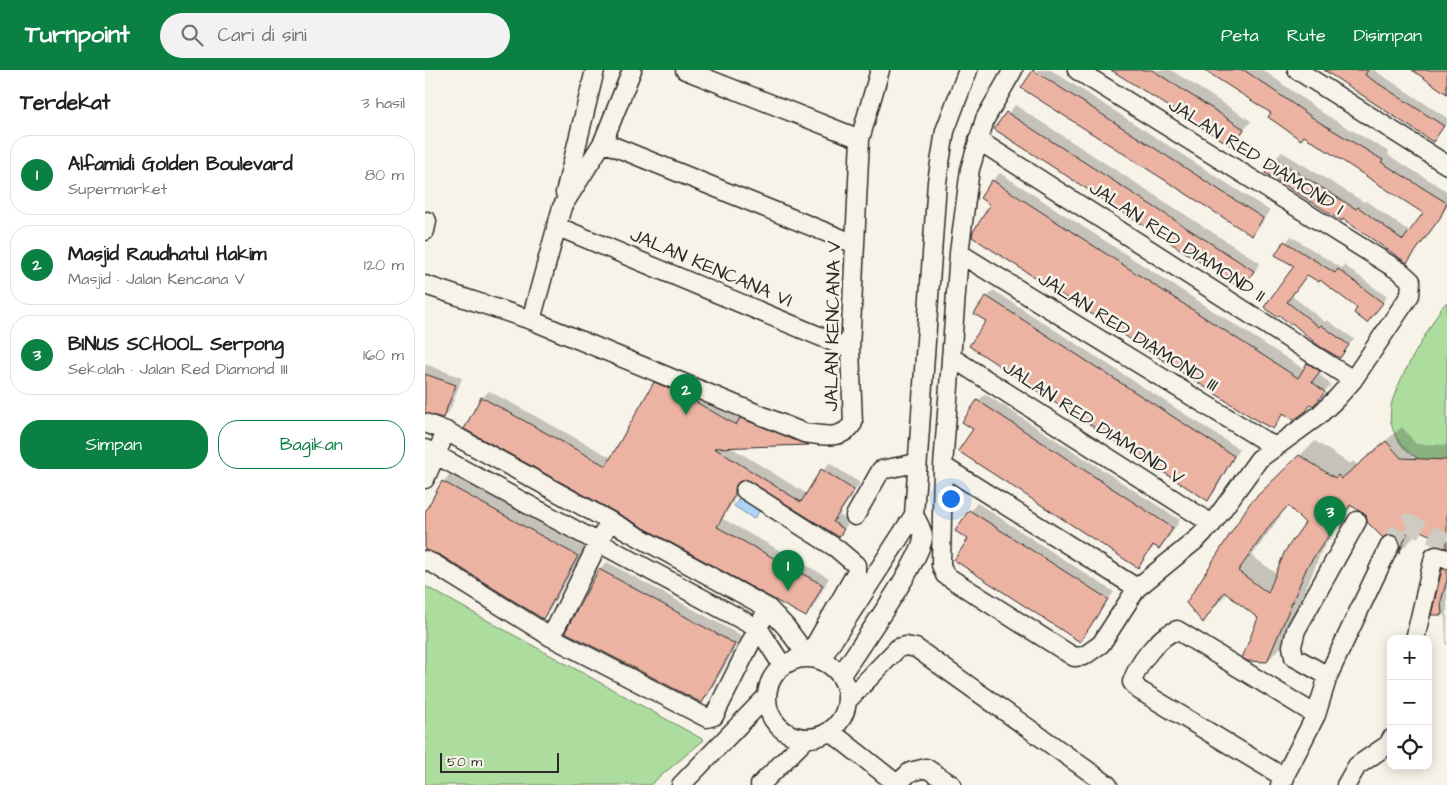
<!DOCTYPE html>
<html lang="id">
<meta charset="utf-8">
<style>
:root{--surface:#fff;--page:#f2f2f2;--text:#202124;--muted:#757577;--line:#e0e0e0;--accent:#0b8043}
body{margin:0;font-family:"Architects Daughter",sans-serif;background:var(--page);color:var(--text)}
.controls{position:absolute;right:15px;bottom:15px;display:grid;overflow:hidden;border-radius:10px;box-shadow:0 2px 12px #0003}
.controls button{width:45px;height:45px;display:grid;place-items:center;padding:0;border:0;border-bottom:1px solid var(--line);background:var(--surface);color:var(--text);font:25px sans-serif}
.scale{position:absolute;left:15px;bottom:12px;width:119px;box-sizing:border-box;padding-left:5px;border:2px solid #2b2b2b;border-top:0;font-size:14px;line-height:18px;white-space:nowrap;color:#2b2b2b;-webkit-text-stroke:4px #f7f3e8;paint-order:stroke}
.you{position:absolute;left:525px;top:428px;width:18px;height:18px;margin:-12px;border:4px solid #fff;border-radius:50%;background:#1a73e8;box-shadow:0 0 0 8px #1a73e833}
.badge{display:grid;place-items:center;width:32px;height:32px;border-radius:50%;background:var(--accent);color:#fff;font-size:16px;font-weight:700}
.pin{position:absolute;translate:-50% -41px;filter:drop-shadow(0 1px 2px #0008)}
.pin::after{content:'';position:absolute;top:26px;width:18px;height:15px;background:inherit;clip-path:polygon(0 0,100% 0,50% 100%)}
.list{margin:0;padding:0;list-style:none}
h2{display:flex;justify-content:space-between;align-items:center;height:65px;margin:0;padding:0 20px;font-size:21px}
h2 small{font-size:16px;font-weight:400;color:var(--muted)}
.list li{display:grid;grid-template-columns:32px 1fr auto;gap:15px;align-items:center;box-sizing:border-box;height:80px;margin:0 10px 10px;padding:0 10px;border:1px solid var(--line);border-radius:20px}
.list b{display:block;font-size:19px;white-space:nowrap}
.list p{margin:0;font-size:16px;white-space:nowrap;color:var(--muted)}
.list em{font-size:16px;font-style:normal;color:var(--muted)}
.actions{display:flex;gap:10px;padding:15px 20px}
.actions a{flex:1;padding:11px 0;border:1px solid var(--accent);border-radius:20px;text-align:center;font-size:18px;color:var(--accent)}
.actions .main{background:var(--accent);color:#fff}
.icon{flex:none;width:28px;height:28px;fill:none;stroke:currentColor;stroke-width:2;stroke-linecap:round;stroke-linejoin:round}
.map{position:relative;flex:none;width:1022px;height:715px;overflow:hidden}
header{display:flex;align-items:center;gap:30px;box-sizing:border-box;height:70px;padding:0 25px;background:var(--accent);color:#fff}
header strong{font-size:24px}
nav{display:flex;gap:28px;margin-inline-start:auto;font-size:18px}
.search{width:350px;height:45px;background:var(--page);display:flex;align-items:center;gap:12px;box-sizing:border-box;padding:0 18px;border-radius:28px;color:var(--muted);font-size:19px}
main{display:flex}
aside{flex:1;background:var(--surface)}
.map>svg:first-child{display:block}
.green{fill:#acdd9e;stroke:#6c8464}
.water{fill:#acd5f7;stroke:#7891a5}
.shadow{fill:#0003;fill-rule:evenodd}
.building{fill:#ecb3a3;stroke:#2b2b2b;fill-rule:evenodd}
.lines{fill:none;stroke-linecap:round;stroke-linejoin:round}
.minor-tunnel{stroke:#cecbc2;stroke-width:18;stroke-dasharray:18 9;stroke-linecap:butt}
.minor-casing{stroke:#2b2b2b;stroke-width:21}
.minor{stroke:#f7f3e8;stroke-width:18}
.labels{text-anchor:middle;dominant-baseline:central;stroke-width:5;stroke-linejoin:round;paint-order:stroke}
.street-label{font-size:19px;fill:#2b2b2b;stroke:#f7f3e8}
</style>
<header>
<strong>Turnpoint</strong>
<div class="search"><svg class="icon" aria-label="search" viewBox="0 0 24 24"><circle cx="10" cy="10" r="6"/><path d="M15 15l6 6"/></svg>Cari di sini</div>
<nav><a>Peta</a><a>Rute</a><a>Disimpan</a></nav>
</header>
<main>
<aside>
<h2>Terdekat<small>3 hasil</small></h2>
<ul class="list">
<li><span class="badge">1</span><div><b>Alfamidi Golden Boulevard</b><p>Supermarket</p></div><em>80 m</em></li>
<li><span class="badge">2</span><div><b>Masjid Raudhatul Hakim</b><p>Masjid · Jalan Kencana V</p></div><em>120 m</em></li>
<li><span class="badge">3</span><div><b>BINUS SCHOOL Serpong</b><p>Sekolah · Jalan Red Diamond III</p></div><em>160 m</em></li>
</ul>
<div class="actions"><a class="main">Simpan</a><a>Bagikan</a></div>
</aside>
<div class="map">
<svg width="1022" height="715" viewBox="0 0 1022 715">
<rect width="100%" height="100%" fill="#f7f3e8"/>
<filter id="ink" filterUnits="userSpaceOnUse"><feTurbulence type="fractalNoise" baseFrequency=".02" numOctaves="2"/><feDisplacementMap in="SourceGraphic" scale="10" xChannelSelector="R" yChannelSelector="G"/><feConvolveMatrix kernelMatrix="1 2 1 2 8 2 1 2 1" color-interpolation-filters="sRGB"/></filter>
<g filter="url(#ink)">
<path class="green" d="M1022,232V393C1015,392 1006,393 999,391C973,381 958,353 969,326C979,298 1001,265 1016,238Z
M0,516L279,670L225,715H0Z"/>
<path class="water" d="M315,427L335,440L329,449L309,436Z"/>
<path class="shadow" d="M611,0H626L845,141L834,157L827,165Z
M690,0H746L826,51L808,75Z
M782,0H838L901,45L964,82L963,85L1022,121V137L989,184L982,191L850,89L857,82L939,132L941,131L985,162L1000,142Z
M902,0H949L1022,48V53L1008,70Z
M590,35L835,193L824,210L817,217L571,59Z
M575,103L880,300L891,287L901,294L894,304L906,315L881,340L860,343L847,357L567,134L568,110Z
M866,166L916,198L919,195L962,227L942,251L934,238L895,208L883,204L867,226L900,252L902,250L929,269L915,286L895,275L854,243L871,196L852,185Z
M568,220L814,379L789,423L783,429L551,243Z
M0,294L37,308L25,340L18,347L0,341Z
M237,306L262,316L318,348L323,342L389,368L383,374L304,376L382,424L404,393L435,413L414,445L425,452L413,465L321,408L317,410V416L298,449L404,508L388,538L380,545L57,328L64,321L187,388L230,313Z
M560,324L755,450L742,470L734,477L730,475L713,496L550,358L553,331Z
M977,357L991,374L1022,375V477L1019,470L992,458L988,468L976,480L974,468L928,435L897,480L857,576L842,591L835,547L802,523L778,551L826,433L890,371L925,394L928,391L932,395ZM863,435L881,452L852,504L827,486Z
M25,404L160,478L125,540L118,548L15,484L0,479V445L18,412Z
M552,433L689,522L655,570L545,468L532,460Z
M182,492L317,566L284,624L277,632L142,562L175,499Z
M1022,496V575H1021L1020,544H1008L1018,499Z"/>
<path class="building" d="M608,0L838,148L827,166L596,18Z
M686,0H727L819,59L808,77Z
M779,0H819L894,52L958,90L956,92L1022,133L1015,148L982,193L918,149L917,151L840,103L849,88L931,139L933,137L978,170L998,143L879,66L876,70L843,47L846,43Z
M899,0H943L940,5L1019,56L1008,72Z
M987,0H1022V24L1009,15Z
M581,42L829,201L817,219L569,59Z
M567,110L873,308L882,293L895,301L887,312L900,322L888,336L886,334L881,341L869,350L858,343L848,359L831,350L547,167L548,162L565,135L555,128Z
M859,171L910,203L913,199L958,233L942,253L929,243L932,238L895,210L894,212L882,205L862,232L894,257L896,255L924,275L915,288L894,276L867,253L865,254L854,245L852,247L839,237L869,196L850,185Z
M561,226L809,386L783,431L544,276L561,251L549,244Z
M0,304L31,315L18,348L0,343Z
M229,312L255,323L311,355L315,348L384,375L289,378L376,432L396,399L429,420L408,452L419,459L414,467L321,409L311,415L310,424L292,457L398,515L381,547L39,359L56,327L181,396Z
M552,330L748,458L734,479L728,475L713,498L533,381L548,359L537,352Z
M961,371L976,388L1022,390V478L1016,476L1017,471L985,456L974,484L976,475L973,469L965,464L958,468L942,452L941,445L925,435L882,497L842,592L822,591L817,588L833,548L799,522L778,553L761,533L825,433L874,385L910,408L913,405L916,409ZM863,436L880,453L860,481L843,523L813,501L846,454Z
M17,411L153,486L118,549L15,485L0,480V442Z
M544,440L683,529L655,572L529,490L543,469L530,461Z
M174,499L310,574L277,633L140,562Z
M1017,499H1022V510L1016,531L1017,545H1006Z"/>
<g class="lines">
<path class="minor-tunnel" d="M965,475L977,456L983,453L1022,472"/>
<g class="minor-casing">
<path id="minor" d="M260,0L435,69
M588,0L560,49L545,99L534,183L518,396L516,495L520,505L649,587L659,586L676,574L712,518L772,469L787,454L834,389L893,346L911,329L928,310L985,225L986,211L976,202L652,0
M872,0L1022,95
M553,70L928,310
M178,72L430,174
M140,123L170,0
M131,156L425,279
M0,161L2,151
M534,183L848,376
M0,215L106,250L379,363C397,365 417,371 428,353L425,279L435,69L455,0
M106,250L137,137L178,72L207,0
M526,287L787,454
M0,353L21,361L343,538L361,557L383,587L431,503V495L411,478L320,420
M0,379L334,559L357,595
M518,396L712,518
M0,409L16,373
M430,446L456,400L492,393
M0,490L9,494L126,567L282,648L289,646L343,538
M126,567L179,462
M990,569L1009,487L1011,486L1022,489
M342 628a40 40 0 1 1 80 0a40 40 0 1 1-80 0Z
M396,589L489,445
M416,605C431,582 498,488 498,467C498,460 492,451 489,445L512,112L520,61L543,0
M903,606L869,587L867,576L871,560L932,451
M423,630L473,578L481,576L491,578L683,715
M405,661L472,714
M860,708L714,620L707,612C713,594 733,566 752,560L891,645
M256,715L341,627
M335,715L382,668
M471,715L485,702L501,698L527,715
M855,715L891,645L903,606L965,475
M921,715L932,696L964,674L966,669"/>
</g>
<use href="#minor" class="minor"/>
</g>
</g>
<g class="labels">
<g class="street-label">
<text transform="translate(831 87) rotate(32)">JALAN RED DIAMOND I</text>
<text transform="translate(752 172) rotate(33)">JALAN RED DIAMOND II</text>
<text transform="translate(286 198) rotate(23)">JALAN KENCANA VI</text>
<text transform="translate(408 256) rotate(-89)">JALAN KENCANA V</text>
<text transform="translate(703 262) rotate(32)">JALAN RED DIAMOND III</text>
<text transform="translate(668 353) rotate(33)">JALAN RED DIAMOND V</text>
</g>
</g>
</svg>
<div class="controls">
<button>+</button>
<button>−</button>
<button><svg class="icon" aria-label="locate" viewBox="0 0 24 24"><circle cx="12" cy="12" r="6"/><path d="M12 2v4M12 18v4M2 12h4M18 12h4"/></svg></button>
</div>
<div class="scale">50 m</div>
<div class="you"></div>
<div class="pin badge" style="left:363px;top:521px">1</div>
<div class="pin badge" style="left:261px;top:345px">2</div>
<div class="pin badge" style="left:905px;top:467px">3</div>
</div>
</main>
